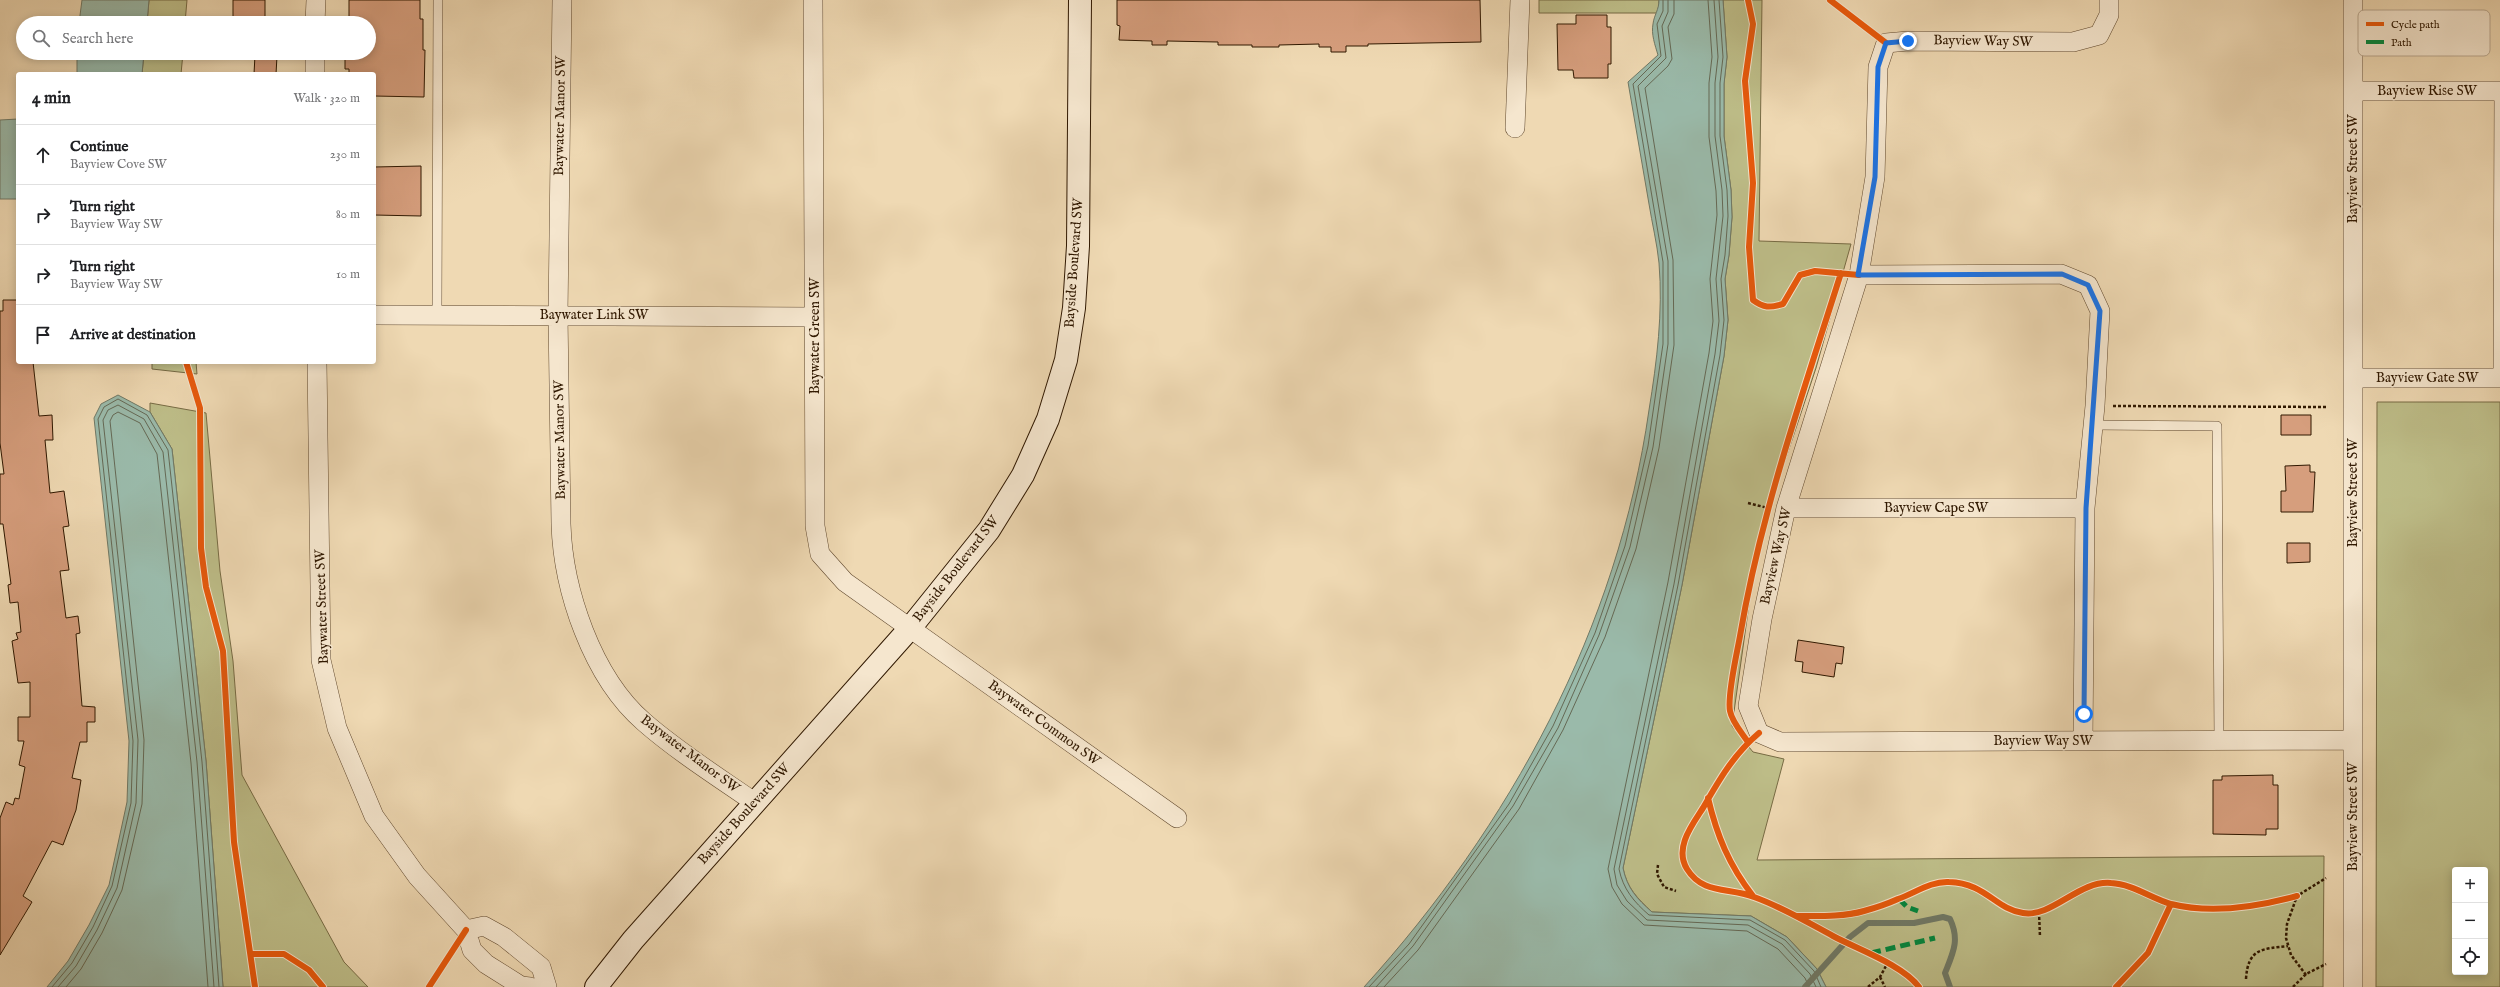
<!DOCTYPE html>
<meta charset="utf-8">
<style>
:root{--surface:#fff;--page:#f6f6f6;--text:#202124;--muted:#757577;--line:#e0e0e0}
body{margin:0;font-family:"IM FELL English",serif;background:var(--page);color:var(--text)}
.controls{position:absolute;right:12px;bottom:12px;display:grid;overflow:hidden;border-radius:4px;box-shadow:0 2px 10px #0003}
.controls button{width:36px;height:36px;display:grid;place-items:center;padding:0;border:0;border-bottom:1px solid var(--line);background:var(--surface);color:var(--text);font:20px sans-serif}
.stop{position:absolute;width:12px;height:12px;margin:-9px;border:3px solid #1a73e8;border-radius:50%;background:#fff}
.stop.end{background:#1a73e8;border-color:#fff;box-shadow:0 1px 4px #0008}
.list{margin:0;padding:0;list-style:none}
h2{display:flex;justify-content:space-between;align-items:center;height:52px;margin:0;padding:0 16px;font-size:17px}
h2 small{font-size:13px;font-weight:400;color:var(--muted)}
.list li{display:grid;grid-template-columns:26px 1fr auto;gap:12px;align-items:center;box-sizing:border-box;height:60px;padding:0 16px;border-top:1px solid var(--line)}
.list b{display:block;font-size:15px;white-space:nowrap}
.list p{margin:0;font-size:13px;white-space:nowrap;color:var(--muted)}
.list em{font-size:13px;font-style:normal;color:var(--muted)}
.icon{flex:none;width:22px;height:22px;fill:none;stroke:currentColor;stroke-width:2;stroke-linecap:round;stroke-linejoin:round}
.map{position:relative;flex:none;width:2500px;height:987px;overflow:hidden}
.search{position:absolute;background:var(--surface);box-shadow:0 2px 10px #0003;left:16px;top:16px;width:360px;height:44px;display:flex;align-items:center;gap:10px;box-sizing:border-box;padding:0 14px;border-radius:22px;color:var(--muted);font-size:15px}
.panel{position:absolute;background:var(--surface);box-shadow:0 2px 10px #0003;left:16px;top:72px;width:360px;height:292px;border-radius:4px}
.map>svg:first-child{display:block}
.green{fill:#bebe89;stroke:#776b44;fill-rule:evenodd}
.water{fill:#9abaaa;stroke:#707966}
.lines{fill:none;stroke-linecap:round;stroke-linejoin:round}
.shore{stroke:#656955;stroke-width:1}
.stream{stroke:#707966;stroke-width:6}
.building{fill:#d69e7d;stroke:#301800}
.lane-casing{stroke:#60482d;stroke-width:10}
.street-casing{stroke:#60482d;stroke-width:20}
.secondary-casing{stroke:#301800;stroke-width:24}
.path{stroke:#301800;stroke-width:2.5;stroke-dasharray:3 2;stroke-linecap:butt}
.lane{stroke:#f5e6ce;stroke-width:9}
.street{stroke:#f5e6ce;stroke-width:19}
.secondary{stroke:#f5e6ce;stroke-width:22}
.quiet{stroke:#00873e;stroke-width:5;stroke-dasharray:10 5;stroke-linecap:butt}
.cycleway-casing{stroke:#f5e6ce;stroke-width:8}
.cycleway{stroke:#e8590c;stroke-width:6}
.route{stroke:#1a73e8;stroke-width:5}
.labels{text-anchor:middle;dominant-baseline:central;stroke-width:3;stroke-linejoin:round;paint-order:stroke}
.street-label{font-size:14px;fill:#301800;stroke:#f5e6ce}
.key{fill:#f5e6ce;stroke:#baa890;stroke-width:1}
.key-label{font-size:11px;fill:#301800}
</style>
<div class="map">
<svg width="2500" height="987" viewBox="0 0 2500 987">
<rect width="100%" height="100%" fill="#efd9b3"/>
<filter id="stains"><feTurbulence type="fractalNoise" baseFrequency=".005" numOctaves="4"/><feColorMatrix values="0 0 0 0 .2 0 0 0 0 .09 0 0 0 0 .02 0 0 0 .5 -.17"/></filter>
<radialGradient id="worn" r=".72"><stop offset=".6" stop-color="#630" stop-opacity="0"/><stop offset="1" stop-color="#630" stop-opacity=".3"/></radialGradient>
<path class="green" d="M149,0H187L185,23H147Z
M1539,0H1659L1658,13H1539Z
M1723,0H1762L1759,241L1851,244L1816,368L1775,491L1752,583L1732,726L1753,752L1784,759L1757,860L2324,856L2323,987H1826L1817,969L1787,937L1751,916L1652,912C1637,898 1627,888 1623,868L1682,585L1724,356L1728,320L1725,279L1729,255L1732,217L1731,190L1724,136V83L1727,57Z
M144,53H183L181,74H142Z
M152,362H196L197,374L152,369Z
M2377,402H2500V987H2376ZM2455,870H2485V972H2455Z
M150,403L206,413L220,571L233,661L242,775L344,962L368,987H223L206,761L172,449L150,412Z"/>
<path class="water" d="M82,0H149L147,23H79Z
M1659,0H1723L1727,57L1724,84V136L1731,190L1732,217L1729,255L1725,279L1728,320L1724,356L1682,585L1623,868C1627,888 1637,899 1652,912L1751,916L1787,937L1817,969L1826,987H1364C1510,826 1618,628 1649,410C1657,361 1663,312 1659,263C1657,243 1652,223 1649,204C1642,163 1635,123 1628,82L1658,55C1655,45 1651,34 1653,24C1654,15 1659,10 1659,0Z
M77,53H144L142,74H77Z
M18,119V199H0V120Z
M118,395L150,412L172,449L206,761L223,987H47L68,961L89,925L109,885L127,802L129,741L94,418L101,404Z"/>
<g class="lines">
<path class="shore" d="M1708,0L1712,57L1709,83V137L1716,191L1717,215L1710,279L1713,321L1709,353L1668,582L1608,869L1612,887L1622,904L1644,925L1747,931L1778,949L1805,978L1809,987
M1714,0L1718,57L1715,83V136L1722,190L1723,216L1716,279L1719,321L1715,354L1674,584L1614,869L1617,885L1627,901L1647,920L1748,925L1782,944L1810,974L1816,987
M1719,0L1723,57L1720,83V136L1727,190L1728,216L1725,255L1721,279L1724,320L1720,355L1678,585L1619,869C1623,889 1634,902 1649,915L1750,920L1785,940L1814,971L1821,987
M52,987L72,963L93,927L112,886L131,803L133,741L98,419L104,407L118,399L147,415L168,450L202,762L219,987
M58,987L76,966L97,930L117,888L136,803L138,740L103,420L108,410L118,405L144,419L163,452L197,762L214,987
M66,987L81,969L102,933L122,890L142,804L144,740L110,421L113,415L118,412L140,423L157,454L191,763L208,987
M1369,987L1409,944L1509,804L1553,726L1595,633L1625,546L1648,446L1663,344V262L1633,84L1661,56L1657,24L1663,11V0
M1376,987L1413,946L1513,806L1558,728L1599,635L1630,547L1653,447L1668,344V261L1638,86L1666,58L1662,26L1668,12V0
M1384,987L1418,950L1519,809L1563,730L1605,637L1636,549L1659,448L1674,345L1673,260L1645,88L1668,66L1672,59L1668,27L1674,14V0"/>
<path class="stream" d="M1805,987L1850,937L1868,923H1914L1943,917L1950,919C1960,940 1953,953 1945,973L1950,987"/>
</g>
<path class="building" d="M233,0H265V23H233Z
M349,0H420V19H423V50H425L424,97L374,96V74H349V69H345V53H369V23H349Z
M1117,0H1480L1481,42L1368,44V46H1346V52H1331V47H1319V44L1279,45V47H1252V45H1218V42L1167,41V45H1152V41L1119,40L1120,26L1117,25Z
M1576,15H1607V27H1611V64H1608V78H1574L1573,70H1558L1557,24H1576Z
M255,55L277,56L276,74H254Z
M421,166V216L374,215V167Z
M3,300H18V362H33L39,416L52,415L53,440H45L50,493L64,491L69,526L63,527L69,570L60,571L66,618L78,616L80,633L76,634L82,706L95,707V722H87V742H80L72,778L81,780L76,810L63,845L52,841L23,896L32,902L0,955V818L6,802L13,805L15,798L19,799L25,767L19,765L24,741H18V717H30V682L18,683L12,641L18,639L16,633L21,632L18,602L10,603L8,585L11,584L3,524H0V474H4L0,443V311H3Z
M2281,415H2311V435H2281Z
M2310,465V472H2315L2313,512H2281V491H2286L2285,466Z
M2287,543H2310V562L2287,563Z
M1798,640L1844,647L1842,664L1836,663L1834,677L1802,672L1803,662L1795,661Z
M2273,775V785H2278V829H2266V835L2213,834V780H2222V776Z"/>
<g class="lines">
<g class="lane-casing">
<path id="lane" d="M437,314L438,0
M2498,378L2499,91
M2093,425L2217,426L2219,741"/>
</g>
<g class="street-casing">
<path id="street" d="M562,0L558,315L561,524C563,590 592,677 644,722C677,751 718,777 754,802
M813,0L815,526L820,554L845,582L1177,818
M2109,0V15L2099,35L2073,42L1908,41L1886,43L1878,67L1875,177L1859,275L1786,508L1762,619L1748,706L1759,733L1780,742L2353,740
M2353,0V987
M315,23L316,0
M315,74V53
M2353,91H2500
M1515,128L1520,0
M1859,275L2061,274L2088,285L2100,311L2095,406L2085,508L2083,741
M374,315L814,317
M317,362L321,660L337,728L374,816L417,876L466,930L472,950L486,964L521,986L530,987
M2353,378H2500
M1786,508H2085
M466,930L484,926L504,937L541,967L547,987"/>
</g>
<g class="secondary-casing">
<path id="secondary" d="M596,987L633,940L911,627L989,530L1023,475L1048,419L1066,360L1074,308L1078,246L1080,0"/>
</g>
<path class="path" d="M2113,406L2327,407
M1748,503L1768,508
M1658,865L1657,874L1664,887L1676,891
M2039,912L2040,937
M2306,975L2291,955L2286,938L2287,924L2297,896L2326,878
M1880,977L1885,987
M2246,979C2248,948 2262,949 2288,946
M1868,987L1880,977L1887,964
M2293,987L2306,974L2326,964"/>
<use href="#lane" class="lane"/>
<use href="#street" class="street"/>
<use href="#secondary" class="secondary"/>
<path class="quiet" d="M1899,899L1907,907L1918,911
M1871,953L1935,938"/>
<g class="cycleway-casing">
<path id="cycleway" d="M1748,0L1753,24L1745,81L1753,183L1749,247L1753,300C1764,308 1769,308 1783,304L1800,275L1815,271L1859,275
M1830,0L1886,43
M186,362L200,408L201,548L206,587L223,651L234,842L255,987
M1759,733C1734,754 1719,780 1703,808C1692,825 1674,848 1687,869C1703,895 1729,887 1754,897C1782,907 1807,922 1833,936C1857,949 1903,965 1919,987
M1748,742C1742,733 1732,722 1730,711C1727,695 1737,653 1740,636C1761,512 1803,393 1841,273
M1708,798C1717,836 1729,865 1753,896
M1797,916C1819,916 1843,917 1864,911C1875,908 1887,904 1898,899C1915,893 1931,881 1949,882C1986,883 1995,909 2023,913C2052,918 2079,880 2111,883C2132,884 2151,898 2171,904C2211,914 2257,907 2297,896
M251,954H284L309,970L323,987
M429,987L466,930
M2116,987L2148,953L2171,904"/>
</g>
<use href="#cycleway" class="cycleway"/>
</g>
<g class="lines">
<path class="route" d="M1908,41L1886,43L1878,67L1875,177L1858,275L2062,274L2088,285L2100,311L2086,508L2084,714"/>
</g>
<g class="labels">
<g class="street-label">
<text transform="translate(1983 41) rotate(1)">Bayview Way SW</text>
<text x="2427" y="91">Bayview Rise SW</text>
<text transform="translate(560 116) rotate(-89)">Baywater Manor SW</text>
<text transform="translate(2353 169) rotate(-90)">Bayview Street SW</text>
<text transform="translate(1074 263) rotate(-86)">Bayside Boulevard SW</text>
<text x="594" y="315">Baywater Link SW</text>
<text transform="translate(815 336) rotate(-90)">Baywater Green SW</text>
<text x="2427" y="378">Bayview Gate SW</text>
<text transform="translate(560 440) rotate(-91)">Baywater Manor SW</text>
<text transform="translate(2353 493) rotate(-90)">Bayview Street SW</text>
<text x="1936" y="508">Bayview Cape SW</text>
<text transform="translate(1776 556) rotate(-77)">Bayview Way SW</text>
<text transform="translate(956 569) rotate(-52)">Bayside Boulevard SW</text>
<text transform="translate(322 607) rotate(-92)">Baywater Street SW</text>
<text transform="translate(1044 723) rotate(36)">Baywater Common SW</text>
<text x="2043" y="741">Bayview Way SW</text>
<text transform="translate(690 754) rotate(37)">Baywater Manor SW</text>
<text transform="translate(744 814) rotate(-48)">Bayside Boulevard SW</text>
<text transform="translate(2353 817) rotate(-90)">Bayview Street SW</text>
</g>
</g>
<rect x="2358" y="10" width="132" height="46" rx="6" class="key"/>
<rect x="2366" y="22" width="18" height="4" fill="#e8590c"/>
<rect x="2366" y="40" width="18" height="4" fill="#00873e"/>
<g class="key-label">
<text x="2391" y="28">Cycle path</text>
<text x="2391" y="46">Path</text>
</g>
<rect width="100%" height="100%" filter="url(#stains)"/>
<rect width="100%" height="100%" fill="url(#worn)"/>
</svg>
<div class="controls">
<button>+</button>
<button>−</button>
<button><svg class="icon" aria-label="locate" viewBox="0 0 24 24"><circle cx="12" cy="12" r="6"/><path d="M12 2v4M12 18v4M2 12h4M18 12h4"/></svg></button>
</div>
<div class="stop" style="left:2084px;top:714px"></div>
<div class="stop end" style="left:1908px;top:41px"></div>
<div class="search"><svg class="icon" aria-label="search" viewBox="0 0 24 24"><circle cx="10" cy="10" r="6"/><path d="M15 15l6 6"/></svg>Search here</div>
<section class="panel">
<h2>4 min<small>Walk · 320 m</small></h2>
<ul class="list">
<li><svg class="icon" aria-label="ahead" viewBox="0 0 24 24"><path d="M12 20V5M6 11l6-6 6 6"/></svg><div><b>Continue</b><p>Bayview Cove SW</p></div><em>230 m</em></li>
<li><svg class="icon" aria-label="right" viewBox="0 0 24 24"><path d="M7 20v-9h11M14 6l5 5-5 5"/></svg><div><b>Turn right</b><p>Bayview Way SW</p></div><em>80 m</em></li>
<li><svg class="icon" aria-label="right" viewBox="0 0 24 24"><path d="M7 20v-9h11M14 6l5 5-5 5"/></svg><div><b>Turn right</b><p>Bayview Way SW</p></div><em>10 m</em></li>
<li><svg class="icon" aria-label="arrive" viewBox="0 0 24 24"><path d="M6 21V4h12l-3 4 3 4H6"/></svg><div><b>Arrive at destination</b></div></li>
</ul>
</section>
</div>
